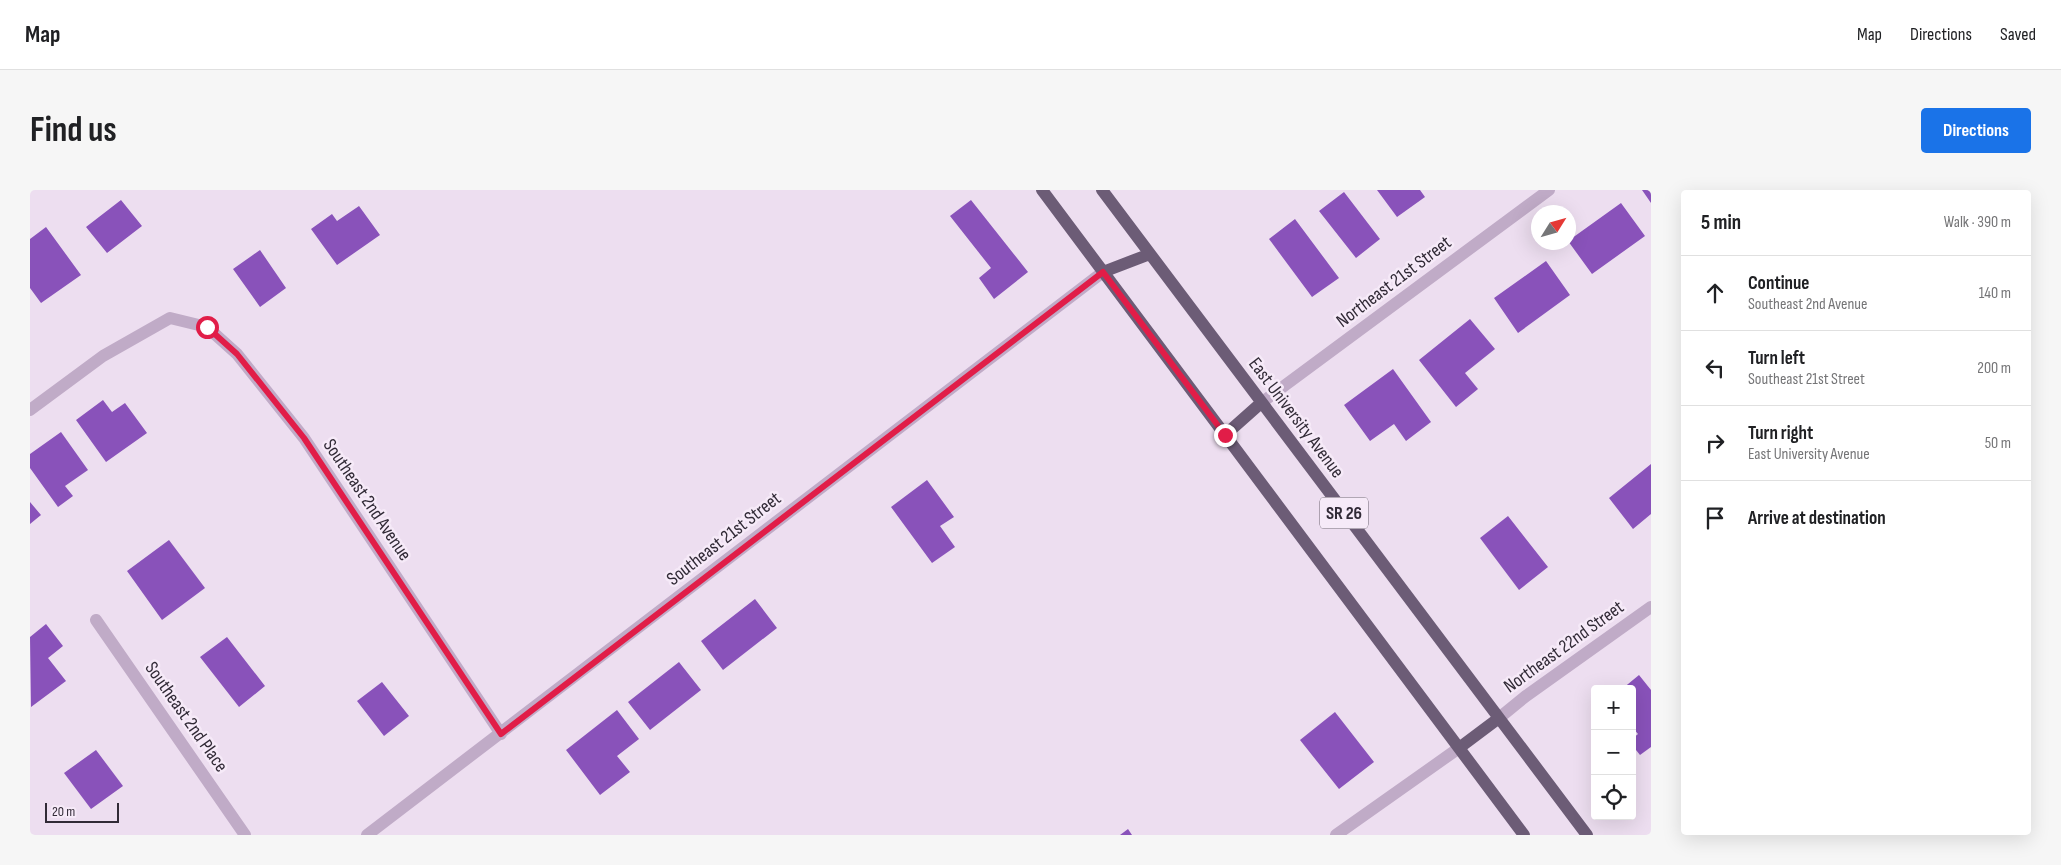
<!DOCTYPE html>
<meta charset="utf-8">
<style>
:root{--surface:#fff;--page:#f6f6f6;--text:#202124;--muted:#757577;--line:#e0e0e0;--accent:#1a73e8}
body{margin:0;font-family:"Sofia Sans Condensed",sans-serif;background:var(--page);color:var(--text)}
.controls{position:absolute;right:15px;bottom:15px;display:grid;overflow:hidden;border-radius:5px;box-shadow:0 5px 20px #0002}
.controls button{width:45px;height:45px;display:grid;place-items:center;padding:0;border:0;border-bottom:1px solid var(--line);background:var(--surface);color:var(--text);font:25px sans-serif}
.compass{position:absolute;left:1501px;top:15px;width:45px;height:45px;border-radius:50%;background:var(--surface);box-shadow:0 5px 20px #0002;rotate:53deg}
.scale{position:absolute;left:15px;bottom:12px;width:74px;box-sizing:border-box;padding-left:5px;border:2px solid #312a36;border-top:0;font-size:14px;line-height:18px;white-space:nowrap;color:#312a36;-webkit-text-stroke:4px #f6eaf8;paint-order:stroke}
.stop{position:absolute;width:15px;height:15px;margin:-11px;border:4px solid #e11d48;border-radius:50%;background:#fff}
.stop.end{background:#e11d48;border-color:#fff;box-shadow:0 1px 5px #0008}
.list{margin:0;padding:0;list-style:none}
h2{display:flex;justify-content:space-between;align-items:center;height:65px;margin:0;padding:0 20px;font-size:21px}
h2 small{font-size:16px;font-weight:400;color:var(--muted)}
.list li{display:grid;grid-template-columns:32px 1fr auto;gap:15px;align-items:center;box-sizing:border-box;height:75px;padding:0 20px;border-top:1px solid var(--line)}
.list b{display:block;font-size:19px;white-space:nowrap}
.list p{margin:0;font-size:16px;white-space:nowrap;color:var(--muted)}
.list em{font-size:16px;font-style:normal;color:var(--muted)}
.icon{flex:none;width:28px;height:28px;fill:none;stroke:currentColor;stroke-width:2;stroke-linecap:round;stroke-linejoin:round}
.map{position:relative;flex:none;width:1621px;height:645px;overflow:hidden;border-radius:5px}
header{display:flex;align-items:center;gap:30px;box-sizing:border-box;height:70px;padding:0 25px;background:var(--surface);border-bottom:1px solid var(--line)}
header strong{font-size:24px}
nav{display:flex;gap:28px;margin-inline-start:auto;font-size:18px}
.intro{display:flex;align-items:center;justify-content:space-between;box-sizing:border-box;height:120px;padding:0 30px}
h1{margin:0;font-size:35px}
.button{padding:12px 22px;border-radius:5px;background:var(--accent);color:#fff;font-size:18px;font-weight:700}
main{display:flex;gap:30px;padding:0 30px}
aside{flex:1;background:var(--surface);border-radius:5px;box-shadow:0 5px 20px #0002}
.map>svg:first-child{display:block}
.building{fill:#8952ba}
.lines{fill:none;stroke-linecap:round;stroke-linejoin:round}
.street{stroke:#c0abc7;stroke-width:12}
.primary{stroke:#6c5c76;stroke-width:12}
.route{stroke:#e11d48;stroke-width:6}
.labels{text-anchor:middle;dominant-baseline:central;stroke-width:5;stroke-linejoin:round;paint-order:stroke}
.shield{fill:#f6eaf8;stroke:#6c6470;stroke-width:1}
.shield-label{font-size:18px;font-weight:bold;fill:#312a36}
.street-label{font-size:19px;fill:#312a36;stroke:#f6eaf8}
</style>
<header>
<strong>Map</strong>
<nav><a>Map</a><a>Directions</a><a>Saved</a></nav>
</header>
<div class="intro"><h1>Find us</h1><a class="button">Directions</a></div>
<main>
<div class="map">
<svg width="1621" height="645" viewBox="0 0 1621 645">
<rect width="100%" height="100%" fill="#eddef0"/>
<path class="building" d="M1347,0H1390L1395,7L1367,27Z
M1612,0H1621V13Z
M1314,2L1350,49L1326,68L1289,21Z
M91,10L112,36L77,63L56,37Z
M941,10L998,82L964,109L949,88L961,78L920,26Z
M1591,13L1615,46L1562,84L1538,51Z
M329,16L350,45L307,75L281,39L302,24L307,31Z
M1265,29L1309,88L1282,107L1239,49Z
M16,37L51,85L11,113L0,98V49Z
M230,60L256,98L230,117L203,79Z
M1516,71L1540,105L1488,143L1464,108Z
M1440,129L1465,159L1435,183L1448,199L1426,217L1389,170Z
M1363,179L1401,232L1376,251L1364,234L1340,251L1314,215Z
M73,210L82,222L95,213L117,243L76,272L46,230Z
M31,242L58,280L35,296L43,306L28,317L0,278V264Z
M1621,274V324L1603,339L1579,308Z
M897,290L924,327L910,336L925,357L902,373L861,317Z
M0,312L11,325L0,334Z
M1478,326L1518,377L1489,400L1450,348Z
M139,350L175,398L132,430L97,381Z
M725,409L747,438L693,480L671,451Z
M16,434L33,456L18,468L36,491L1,517L0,447Z
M197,447L235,496L209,517L170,467Z
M649,472L671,500L620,540L598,512Z
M1609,485L1621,500V557L1610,565L1602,555V549L1608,544L1602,537V499H1592Z
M352,492L379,526L354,546L327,511Z
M587,520L609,549L587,566L600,582L570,605L536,560Z
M1305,522L1344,572L1309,599L1270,550Z
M66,560L93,596L61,619L34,583Z
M1098,639L1102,645H1090Z"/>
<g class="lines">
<path class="street" d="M1231,213L1519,0
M0,220L73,166L140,128L177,137L207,164L274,248L471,544
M66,430L215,645
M1469,528L1496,506L1621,417
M337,645L1073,82
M1306,645L1429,558"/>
<path class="primary" d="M1012,0L1494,645
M1072,0L1557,645
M1073,82L1120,64
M1195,245L1231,213
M1429,558L1469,528"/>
</g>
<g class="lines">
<path class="route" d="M177,137L207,164L274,248L471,544L1073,82L1195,245"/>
</g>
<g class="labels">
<rect class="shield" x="1290" y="307.5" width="48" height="31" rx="4"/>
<g class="shield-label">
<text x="1314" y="323">SR 26</text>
</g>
<g class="street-label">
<text transform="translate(1364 92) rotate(-37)">Northeast 21st Street</text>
<text transform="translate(1266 228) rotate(53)">East University Avenue</text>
<text transform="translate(337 310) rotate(56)">Southeast 2nd Avenue</text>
<text transform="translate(694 349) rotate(-38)">Southeast 21st Street</text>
<text transform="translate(1534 457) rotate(-36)">Northeast 22nd Street</text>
<text transform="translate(156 527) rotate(55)">Southeast 2nd Place</text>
</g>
</g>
</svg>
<div class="controls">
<button>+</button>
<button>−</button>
<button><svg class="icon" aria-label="locate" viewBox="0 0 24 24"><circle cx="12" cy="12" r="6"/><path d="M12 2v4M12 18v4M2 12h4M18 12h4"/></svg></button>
</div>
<svg class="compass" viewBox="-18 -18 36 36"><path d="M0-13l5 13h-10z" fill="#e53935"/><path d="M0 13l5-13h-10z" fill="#757577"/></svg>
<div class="scale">20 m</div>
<div class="stop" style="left:177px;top:137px"></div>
<div class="stop end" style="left:1195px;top:245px"></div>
</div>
<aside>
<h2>5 min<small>Walk · 390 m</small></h2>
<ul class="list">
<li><svg class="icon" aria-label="ahead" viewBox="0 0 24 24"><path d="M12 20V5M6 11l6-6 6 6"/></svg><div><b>Continue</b><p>Southeast 2nd Avenue</p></div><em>140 m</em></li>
<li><svg class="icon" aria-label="left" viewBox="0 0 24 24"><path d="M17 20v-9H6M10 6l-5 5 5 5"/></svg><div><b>Turn left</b><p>Southeast 21st Street</p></div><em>200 m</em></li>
<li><svg class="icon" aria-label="right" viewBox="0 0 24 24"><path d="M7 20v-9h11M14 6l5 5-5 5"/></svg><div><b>Turn right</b><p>East University Avenue</p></div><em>50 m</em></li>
<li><svg class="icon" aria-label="arrive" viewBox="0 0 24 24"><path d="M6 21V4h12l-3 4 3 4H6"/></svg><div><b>Arrive at destination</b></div></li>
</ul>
</aside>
</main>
